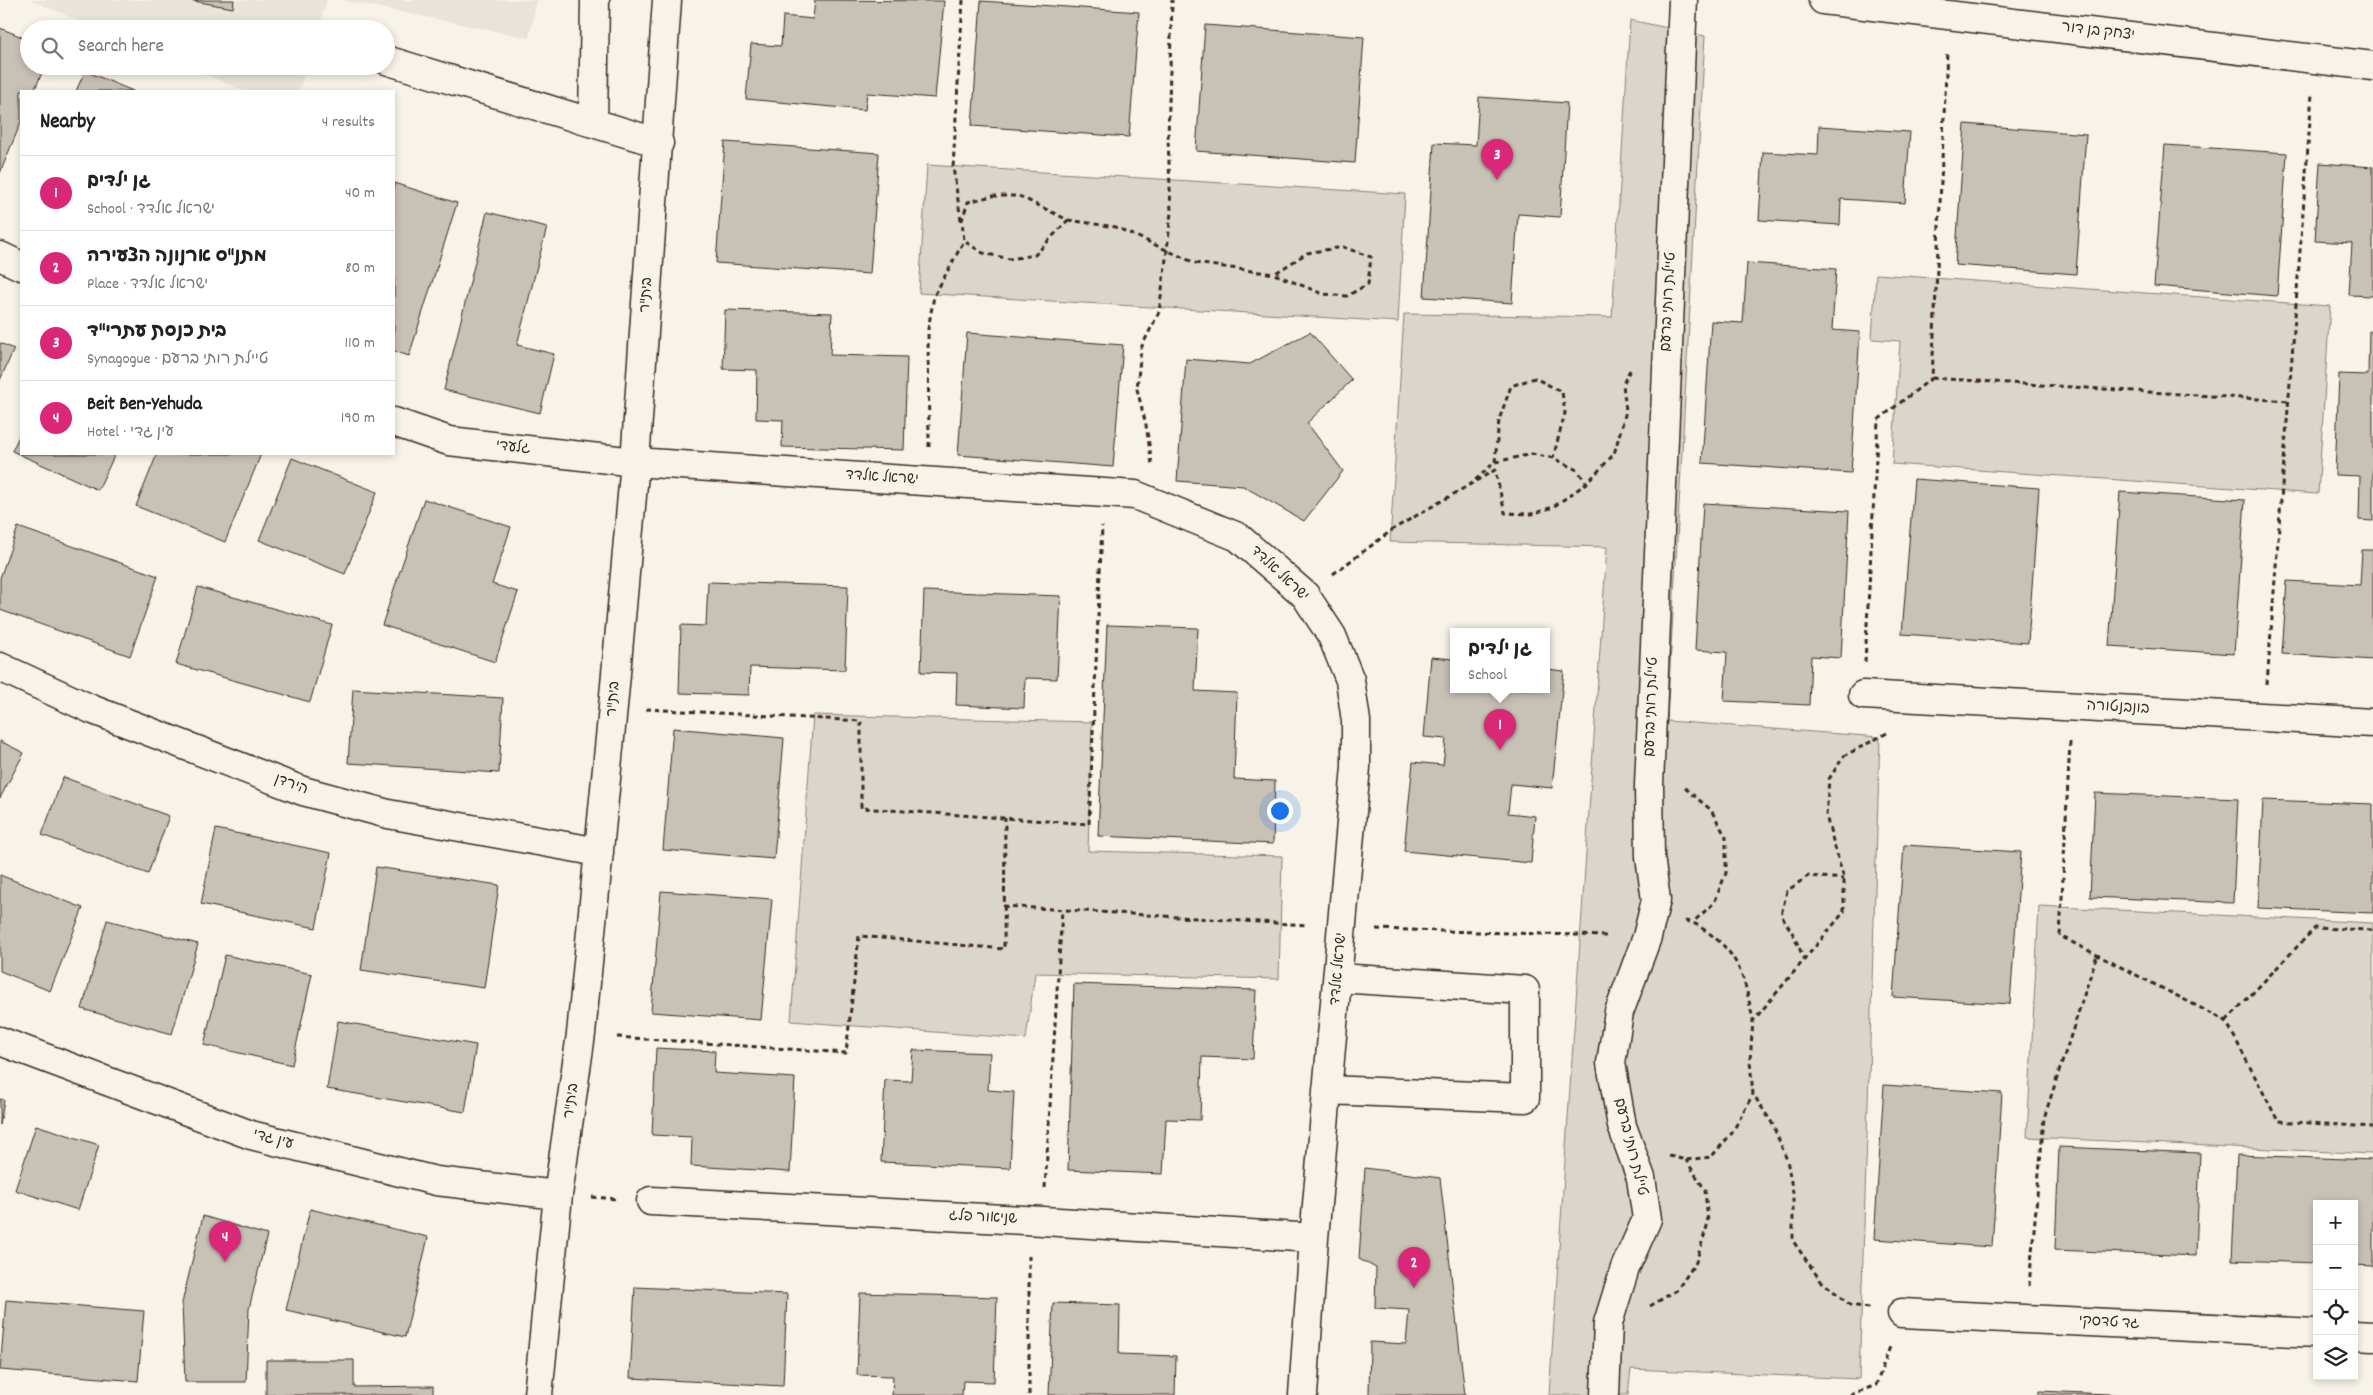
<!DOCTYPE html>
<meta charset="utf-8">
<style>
:root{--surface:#fff;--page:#f2f2f2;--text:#222;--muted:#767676;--line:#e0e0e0;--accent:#db2777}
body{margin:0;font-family:Dekko,"Playpen Sans Hebrew",sans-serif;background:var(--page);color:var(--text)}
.controls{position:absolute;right:15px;bottom:15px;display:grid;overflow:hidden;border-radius:0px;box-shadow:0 2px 8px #0003}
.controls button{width:45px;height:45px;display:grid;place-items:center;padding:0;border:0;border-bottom:1px solid var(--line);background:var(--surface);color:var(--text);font:25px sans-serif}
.you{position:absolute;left:1279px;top:810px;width:18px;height:18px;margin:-12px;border:4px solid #fff;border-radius:50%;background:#1a73e8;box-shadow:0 0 0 8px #1a73e833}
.badge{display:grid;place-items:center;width:32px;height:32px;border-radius:50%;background:var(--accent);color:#fff;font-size:16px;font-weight:700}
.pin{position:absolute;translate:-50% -41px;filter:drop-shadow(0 1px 2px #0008)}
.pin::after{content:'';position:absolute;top:26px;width:18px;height:15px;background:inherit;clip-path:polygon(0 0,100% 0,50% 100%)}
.popup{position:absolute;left:1450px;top:628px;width:100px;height:65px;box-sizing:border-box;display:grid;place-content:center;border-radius:0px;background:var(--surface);filter:drop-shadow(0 1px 4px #0005);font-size:16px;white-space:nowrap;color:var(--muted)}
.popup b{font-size:19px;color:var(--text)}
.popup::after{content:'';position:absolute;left:50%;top:100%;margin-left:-10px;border:10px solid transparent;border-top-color:var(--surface)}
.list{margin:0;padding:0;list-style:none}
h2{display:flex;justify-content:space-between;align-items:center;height:65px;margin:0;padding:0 20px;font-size:21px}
h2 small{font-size:16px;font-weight:400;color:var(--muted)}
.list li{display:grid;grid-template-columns:32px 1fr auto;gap:15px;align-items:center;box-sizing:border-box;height:75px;padding:0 20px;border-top:1px solid var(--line)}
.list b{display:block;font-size:19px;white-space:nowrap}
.list p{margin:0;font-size:16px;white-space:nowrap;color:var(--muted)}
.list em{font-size:16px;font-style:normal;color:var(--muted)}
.icon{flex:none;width:28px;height:28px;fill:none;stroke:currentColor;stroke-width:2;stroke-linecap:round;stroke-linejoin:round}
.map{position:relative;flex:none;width:2373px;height:1395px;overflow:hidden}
.search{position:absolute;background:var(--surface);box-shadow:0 2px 8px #0003;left:20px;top:20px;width:375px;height:55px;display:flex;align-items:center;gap:12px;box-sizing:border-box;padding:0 18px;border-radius:28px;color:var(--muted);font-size:19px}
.panel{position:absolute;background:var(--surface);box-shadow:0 2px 8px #0003;left:20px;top:90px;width:375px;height:365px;border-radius:0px}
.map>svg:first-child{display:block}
.built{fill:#e9e4d9}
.green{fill:#dbd6cb;stroke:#8b8074}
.building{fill:#c8c1b6;stroke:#3b2a1e}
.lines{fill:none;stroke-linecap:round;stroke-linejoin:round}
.minor-casing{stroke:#3b2a1e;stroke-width:31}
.path{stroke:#3b2a1e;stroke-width:3;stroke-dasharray:5 4;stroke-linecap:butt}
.minor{stroke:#f7f3e8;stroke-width:28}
.labels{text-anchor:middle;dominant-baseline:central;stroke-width:4.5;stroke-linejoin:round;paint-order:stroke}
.street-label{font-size:15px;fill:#3b2a1e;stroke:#f7f3e8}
</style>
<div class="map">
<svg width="2373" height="1395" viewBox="0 0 2373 1395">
<rect width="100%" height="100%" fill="#f7f3e8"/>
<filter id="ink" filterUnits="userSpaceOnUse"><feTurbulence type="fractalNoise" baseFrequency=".02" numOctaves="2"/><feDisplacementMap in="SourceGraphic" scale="10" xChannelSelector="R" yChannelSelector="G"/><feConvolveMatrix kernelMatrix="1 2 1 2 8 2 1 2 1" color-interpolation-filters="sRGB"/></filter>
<g filter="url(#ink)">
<path class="built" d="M31,0H327L318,29H98Z
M341,0H537L529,38Z
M185,66H307L299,91H244Z"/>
<path class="green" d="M1630,20L1705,36L1667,721L1880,737L1859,1379L1631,1369L1628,1395H1549L1607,547L1390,542L1404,314L1612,317Z
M927,165L1405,194L1398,322L919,293Z
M1876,274L2330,306L2318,494L1892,464L1900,341L1872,339Z
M813,715L1092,722L1088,851L1282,856L1279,979L1035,973L1026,1039L791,1021Z
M2039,906L2373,923V1154L2027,1137Z"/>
<path class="building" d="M188,0H234L233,8Z
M815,0L944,1L935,98L867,93L865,110L746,99L751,44L781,46L783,16L813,19Z
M981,1L1139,12L1129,137L972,126Z
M1205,25L1364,37L1355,163L1196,151Z
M0,28L29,40V66H45L34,91H21V122L0,173Z
M85,71L133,91H76Z
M1479,97L1567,103L1560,217L1518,214L1512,303L1424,297L1434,143L1476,145Z
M1965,124L2086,134L2076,274L1955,265Z
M1819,126L1910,132L1905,203L1841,199L1840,225L1759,220L1763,152L1818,155Z
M725,142L879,153L870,274L716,263Z
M2165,145L2287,153L2277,296L2154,286Z
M2320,163L2373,167V296L2349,295L2352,243L2315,241Z
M394,183L457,203L409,356L394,351Z
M487,212L547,227L517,345L554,354L540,413L444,390Z
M1747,263L1836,269L1832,330L1860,332L1851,473L1702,463L1711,321L1743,323Z
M725,310L832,313L830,355L907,357L904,450L782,447L783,420L756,419L757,370L723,369Z
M2369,331L2373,332V521L2359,520L2360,476L2335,475L2339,374L2368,375Z
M1310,332L1352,380L1307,423L1343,471L1304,521L1243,486L1177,481L1186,359L1250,364Z
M967,333L1123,345L1113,467L958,455Z
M0,343L14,349L0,380Z
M21,432V454H115L98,490L12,451Z
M157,454H261L225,542L136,506Z
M292,458L377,492L345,574L259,540Z
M1914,479L2039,488L2028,643L1902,634Z
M2120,492L2245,500L2234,654L2109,646Z
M424,499L511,527L492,584L518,592L495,662L382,625Z
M1703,503L1849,511L1841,658L1811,656L1809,705L1724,701L1727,652L1695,650Z
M18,527L158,576L130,656L0,610V578Z
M2362,550H2373V660L2282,654L2287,581L2360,585Z
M708,582L848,586L845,670L750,667L749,695L679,693L681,625L706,626Z
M198,587L332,625L310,702L176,664Z
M924,591L1061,596L1057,679L1025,678L1024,708L956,705L957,673L921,672Z
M1107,625L1198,628L1195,691L1237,693L1234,779L1275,781L1273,844L1098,836Z
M1431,657L1454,659V689H1546V669L1564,671L1552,788L1511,784L1508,813L1535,816L1531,863L1404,851L1413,762L1443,765L1446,739L1424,737Z
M353,689L503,698L499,773L348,763Z
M673,728L784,738L774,859L663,850Z
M0,741L24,753L0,798Z
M63,777L169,816L148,874L42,835Z
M2095,793L2238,799L2233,903L2090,897Z
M2263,800L2373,804V913L2258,908Z
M216,829L331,853L316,928L201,904Z
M1904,845L2021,852L2010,1004L1893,997Z
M376,867L499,885L484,988L361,970Z
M0,875L83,908L50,991L0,971Z
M661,891L772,899L761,1020L651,1012Z
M107,920L198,944L172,1034L82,1009Z
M225,955L312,974L292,1065L204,1045Z
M1074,984L1256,990L1253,1059L1202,1057L1200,1120L1166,1119L1163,1174L1068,1170Z
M338,1021L476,1045L465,1112L327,1089Z
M656,1048L715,1051L714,1073L795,1078L790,1172L691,1166L692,1137L652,1135Z
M913,1050L990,1053L988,1090L1014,1092L1010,1168L881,1162L885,1080L911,1081Z
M1884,1085L2002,1093L1992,1247L1874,1239Z
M0,1099L4,1100L0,1125Z
M36,1125L99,1145L78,1210L15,1190Z
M2059,1147L2200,1153L2196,1256L2055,1250Z
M2237,1155L2373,1160V1266L2354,1265V1204H2317V1263L2232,1260Z
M1365,1168L1440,1178L1465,1395H1369L1370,1342L1406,1344L1409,1310L1375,1308L1376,1268L1359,1259Z
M310,1209L428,1237L405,1337L286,1310Z
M203,1216L267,1235L249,1309L246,1382H185L182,1303Z
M635,1287L787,1294L783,1386L630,1378Z
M860,1293L997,1297L994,1382L963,1381L962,1395H892L893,1376L857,1375Z
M6,1300L144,1311L138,1381L0,1370Z
M1053,1303L1120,1305L1119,1354L1176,1356L1175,1395H1049Z
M266,1360H354V1387L433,1386V1395H266Z
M2039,1391L2108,1394L2129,1395H2039Z"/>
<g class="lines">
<g class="minor-casing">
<path id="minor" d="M1823,0L2373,66
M386,60L659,143
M593,123L595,0
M0,256L21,266
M394,422L449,441L635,462L1135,495L1238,537L1305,595L1332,636L1350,680L1356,721V767L1314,1238L1303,1395
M0,667L91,709L303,791L388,814L599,852
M1863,695L2373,723
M0,1041L251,1135L436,1181L558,1195
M1327,1090L1525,1098V990L1338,978
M651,1201L1043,1221L1314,1238
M1902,1313L2317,1333
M2354,1335L2373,1336
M538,1395L558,1195L581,1034L613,707L635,462L667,0
M1605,1395L1608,1323L1625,1268L1647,1219L1641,1178L1622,1126L1611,1063L1619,1012L1647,937L1656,900L1650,857L1649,785L1683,0"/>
</g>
<path class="path" d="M992,196H1019L1068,220L1035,255L1010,259L983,253L964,241L962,220L968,202Z
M961,220L953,167L963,0
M1068,220L1116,227L1195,263L1274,274L1323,294L1347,296L1368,284L1371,257L1343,247L1307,253L1274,274
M1932,378L2289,401
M929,447L928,329L934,296L964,241
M1495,462L1499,420L1511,386L1535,378L1562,392L1565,413L1553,458
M1152,464L1146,425L1137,389L1141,348L1159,312L1167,251L1171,212L1168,139L1172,0
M1476,481L1495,470L1505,513L1532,514L1553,507L1587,483L1614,454L1626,411L1623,384L1630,370
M1333,574L1395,528L1471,484L1495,462L1532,454L1553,458L1577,470L1587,483
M1865,662L1878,420L1932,378L1947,51
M2267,684L2312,94
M646,709L861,721V808L1089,824L1102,526
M2070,742L2060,936L2226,1021L2278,1121L2373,1127
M1685,788L1711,810L1726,837V873L1714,903L1693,922
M1003,906L1307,925
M1685,921C1694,922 1699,926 1706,931C1741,955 1745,981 1753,1020
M1376,929L1609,936
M1805,961L1793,934L1781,915L1787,891L1808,876L1844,879
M2226,1021L2315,928L2373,930
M617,1037L846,1053L859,936L1004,949L1005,818
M1669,1156L1686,1160L1711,1157L1732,1133L1753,1094
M1045,1188L1062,910
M592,1197L618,1199
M2029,1286L2044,1118L2097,955
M1650,1306L1677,1290L1696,1262L1708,1223L1705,1190L1686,1160
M1869,1308L1850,1305L1820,1280L1793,1241V1193L1787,1160L1772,1123L1753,1094L1750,1061L1753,1021L1844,912V879L1826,816L1829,779L1844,756L1887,733
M1029,1395V1256
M1850,1395L1876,1385L1891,1344"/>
<use href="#minor" class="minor"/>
</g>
</g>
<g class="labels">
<g class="street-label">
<text transform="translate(2098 32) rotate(7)">יצחק בן דור</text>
<text transform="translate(647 295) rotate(-86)">בית"ר</text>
<text transform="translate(1669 302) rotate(-87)">טיילת רותי ברעם</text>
<text transform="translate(513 448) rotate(6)">גלעדי</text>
<text transform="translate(882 478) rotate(4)">ישראל אלדד</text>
<text transform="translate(1279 574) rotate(43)">ישראל אלדד</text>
<text transform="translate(614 699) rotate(-85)">בית"ר</text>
<text transform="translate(1652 707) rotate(-88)">טיילת רותי ברעם</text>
<text transform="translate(2118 708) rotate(3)">בונבנטורה</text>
<text transform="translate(291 785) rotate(20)">הירדן</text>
<text transform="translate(1339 969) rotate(-85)">ישראל אלדד</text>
<text transform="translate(572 1101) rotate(-82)">בית"ר</text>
<text transform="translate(273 1140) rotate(15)">עין גדי</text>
<text transform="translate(1630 1147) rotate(76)">טיילת רותי ברעם</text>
<text transform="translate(983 1218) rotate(3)">שניאור פלג</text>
<text transform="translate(2109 1323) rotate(3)">גד טדסקי</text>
</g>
</g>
</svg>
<div class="controls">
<button>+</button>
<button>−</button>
<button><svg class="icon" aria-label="locate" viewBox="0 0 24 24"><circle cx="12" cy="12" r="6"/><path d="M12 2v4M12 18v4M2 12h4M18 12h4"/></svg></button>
<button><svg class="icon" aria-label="layers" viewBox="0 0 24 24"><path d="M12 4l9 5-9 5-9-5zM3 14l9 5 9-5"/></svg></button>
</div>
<div class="you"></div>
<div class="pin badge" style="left:1500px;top:750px">1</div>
<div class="popup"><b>גן ילדים</b>School</div>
<div class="pin badge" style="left:1414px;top:1288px">2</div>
<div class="pin badge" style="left:1497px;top:180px">3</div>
<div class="pin badge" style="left:225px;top:1262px">4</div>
<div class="search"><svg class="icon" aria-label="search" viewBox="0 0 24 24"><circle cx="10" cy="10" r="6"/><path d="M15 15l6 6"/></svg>Search here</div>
<section class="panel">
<h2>Nearby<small>4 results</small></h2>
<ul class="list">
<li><span class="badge">1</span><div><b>גן ילדים</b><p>School · ישראל אלדד</p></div><em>40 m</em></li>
<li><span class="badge">2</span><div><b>מתנ&quot;ס ארנונה הצעירה</b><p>Place · ישראל אלדד</p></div><em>80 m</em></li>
<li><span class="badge">3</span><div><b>בית כנסת עתרי&quot;ד</b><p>Synagogue · טיילת רותי ברעם</p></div><em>110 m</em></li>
<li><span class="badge">4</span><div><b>Beit Ben-Yehuda</b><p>Hotel · עין גדי</p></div><em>190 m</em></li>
</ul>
</section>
</div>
